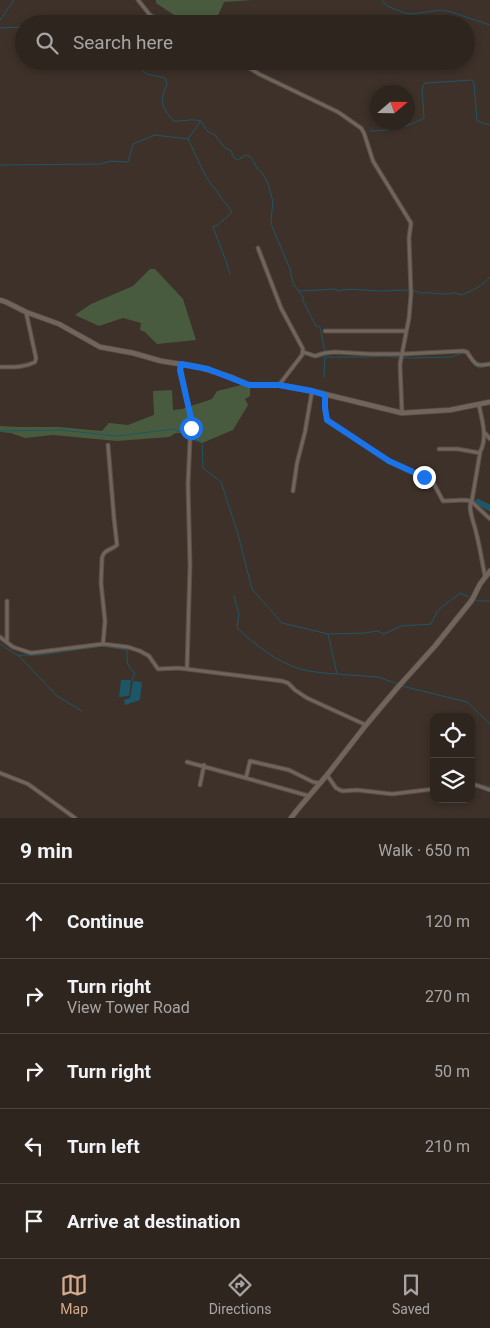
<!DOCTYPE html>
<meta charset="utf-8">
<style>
:root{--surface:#2e251f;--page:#3a312c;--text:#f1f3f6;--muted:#a7a5a4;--line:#49423d;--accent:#d6ab8b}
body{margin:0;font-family:Roboto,sans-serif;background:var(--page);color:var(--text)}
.controls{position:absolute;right:15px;bottom:15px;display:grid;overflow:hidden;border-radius:10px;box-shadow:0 2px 8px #0003}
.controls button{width:45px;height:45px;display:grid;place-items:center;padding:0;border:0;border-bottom:1px solid var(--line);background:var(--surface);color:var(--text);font:25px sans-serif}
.compass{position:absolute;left:370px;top:85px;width:45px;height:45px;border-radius:50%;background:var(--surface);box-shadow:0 2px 8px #0003;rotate:70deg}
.stop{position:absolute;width:15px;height:15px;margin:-11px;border:4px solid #1a73e8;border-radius:50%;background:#fff}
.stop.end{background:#1a73e8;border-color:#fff;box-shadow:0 1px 5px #0008}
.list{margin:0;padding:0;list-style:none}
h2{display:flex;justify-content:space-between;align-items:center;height:65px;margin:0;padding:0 20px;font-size:21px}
h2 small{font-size:16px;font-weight:400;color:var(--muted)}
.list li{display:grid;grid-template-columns:32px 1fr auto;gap:15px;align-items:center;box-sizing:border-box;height:75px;padding:0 20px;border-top:1px solid var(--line)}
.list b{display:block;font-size:19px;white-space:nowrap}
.list p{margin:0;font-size:16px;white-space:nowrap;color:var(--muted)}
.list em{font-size:16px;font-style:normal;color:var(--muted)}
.icon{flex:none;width:28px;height:28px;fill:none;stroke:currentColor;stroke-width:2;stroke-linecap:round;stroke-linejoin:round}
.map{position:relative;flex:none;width:490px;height:818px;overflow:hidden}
.search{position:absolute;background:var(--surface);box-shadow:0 2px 8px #0003;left:15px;right:15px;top:15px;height:55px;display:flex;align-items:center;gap:12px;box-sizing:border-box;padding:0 18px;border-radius:28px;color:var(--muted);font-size:19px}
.sheet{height:440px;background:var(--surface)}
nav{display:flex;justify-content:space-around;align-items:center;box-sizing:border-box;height:70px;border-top:1px solid var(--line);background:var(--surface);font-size:14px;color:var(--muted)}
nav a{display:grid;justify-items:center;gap:2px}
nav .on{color:var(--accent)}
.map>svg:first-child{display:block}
.green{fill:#495b3f}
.water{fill:#1d5767}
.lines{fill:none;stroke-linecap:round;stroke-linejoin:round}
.stream{stroke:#1d5767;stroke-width:1}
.river{stroke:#1d5767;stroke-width:6}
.minor-casing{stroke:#574e46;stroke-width:5}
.tertiary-casing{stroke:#574e46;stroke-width:6}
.minor{stroke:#71655b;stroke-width:3}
.tertiary{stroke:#71655b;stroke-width:4.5}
.route{stroke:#1a73e8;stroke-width:6}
</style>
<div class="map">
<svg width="490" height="818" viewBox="0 0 490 818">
<rect width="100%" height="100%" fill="#3d3129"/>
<path class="green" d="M156,0H252L224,2L214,24H199L190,19L183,21L156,3Z
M150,269H155L183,299L196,340L157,344L145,332L140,330L141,323L123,318L99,326L75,315L91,304L133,286Z
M250,383V396L245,399L248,405L233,430L202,443L190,439L186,433H176L169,437L117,441L53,435L25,438L11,433L0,432V426L20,427H59L102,431L109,423L128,425L154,415L153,391L172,390L173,410L182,409L212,399L217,391Z"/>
<path class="water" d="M121,680H131L129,696L119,697Z
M133,681L142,682L140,700L125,705L124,700L130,698Z"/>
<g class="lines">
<path class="stream" d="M382,0L387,6L405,13L412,14L440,10L448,11L490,25
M0,20L14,0
M0,28L24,27
M136,61L143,71L147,74L165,78L167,84C163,94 159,101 166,111C168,115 171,117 173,121C182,122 191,118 201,121L207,131L215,135L224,147L231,151L234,158L238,160L246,155L249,156L252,159L257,168L263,174L268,183L273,202L271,220L272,226L290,269L293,283L303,297V301L316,326L320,327L325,353L324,377
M200,122L188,139L206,177L232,212L218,225L213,227L226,261L230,274
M370,131C387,131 409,127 424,118L422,88L425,83L472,80L474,83L477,121L490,125
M0,165L100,164L111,161L128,162L133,144L155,135L188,139
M299,291L336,289L338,291C352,287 367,291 382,291C393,291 412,288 421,293C429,292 436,294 444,294C452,294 453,291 461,295C472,291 482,286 490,277
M326,357H367L383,356L410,358L451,357L463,353
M472,362L474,365L479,368L487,366
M0,431L60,430L117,436L174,429L202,443L203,468L221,482L238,534L252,589L282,623L328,634L337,674L378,677L398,684
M234,596L239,614L237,628C256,645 275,661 300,669C311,672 324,673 336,674
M329,634L365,633L377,631L384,634L401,626L431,624C433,620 435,616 437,612C443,604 453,600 460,593L478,601H490
M0,644L19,656L57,696L82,711
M19,656L20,655H40L102,646L127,650C127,660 126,667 135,673L132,680L133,681
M402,686L467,702L490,724
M483,785L490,787"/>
<path class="river" d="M478,502L490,508"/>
<g class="minor-casing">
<path id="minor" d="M138,0L150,15L165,24
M238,61L259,74L338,112L361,128L364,133L373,161L411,223L409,238L411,294L409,318L400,364L402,413
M258,248L281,308L303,349L302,355L279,385
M325,331H406
M303,352L315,356L325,353L335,352L370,354H402L463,351L467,352C475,364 475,367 490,364
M181,364V370L191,418L188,484L190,565L187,668
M0,367C12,367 24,368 35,362L36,358L26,312
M325,395V408L327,420L389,461L424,477L434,484L443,501L465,500L471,501C468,511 474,522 476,532C480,547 482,562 485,576
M479,405C482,421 488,437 480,452
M485,433L490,439
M439,449H458L480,453L472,500L471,501L490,519
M293,491L297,463L305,432L312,391
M0,637L13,647L31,653L103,644L128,647L140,651L149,656L158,669L178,668L282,681L288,683L295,690L307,698L366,725
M7,642V601
M103,644L105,621L101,583L102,558C104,549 112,550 117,545L114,518L108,445
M187,762L246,778L250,761L289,770L313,782L320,783
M0,773L28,784L75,818
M327,775L336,788L342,791L357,790L392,794L434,789
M246,778L309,796
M200,785L204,765
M471,786L476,785L490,790"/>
</g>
<g class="tertiary-casing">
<path id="tertiary" d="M0,300L6,302L26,312L59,324L100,347L133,353L161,361L199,367L231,377L249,385H279L312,391L402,413L450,410L490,402
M291,818L298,809L327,775L366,725L398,687L435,646L472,600L480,584L490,571"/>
</g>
<use href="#minor" class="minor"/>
<use href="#tertiary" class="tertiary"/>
</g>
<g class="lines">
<path class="route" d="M191,428V418L180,370L181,364L208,369L249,385H279L312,391L325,395V408L327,420L389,461L424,477"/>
</g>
</svg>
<div class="controls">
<button><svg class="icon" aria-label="locate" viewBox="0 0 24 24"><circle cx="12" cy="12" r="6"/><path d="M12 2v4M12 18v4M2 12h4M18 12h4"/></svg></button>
<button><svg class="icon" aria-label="layers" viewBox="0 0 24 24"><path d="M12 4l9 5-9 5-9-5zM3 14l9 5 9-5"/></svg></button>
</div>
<svg class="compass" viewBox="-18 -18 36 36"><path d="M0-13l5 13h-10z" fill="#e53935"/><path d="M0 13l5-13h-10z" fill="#a7a5a4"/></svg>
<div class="stop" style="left:191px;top:428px"></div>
<div class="stop end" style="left:424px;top:477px"></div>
<div class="search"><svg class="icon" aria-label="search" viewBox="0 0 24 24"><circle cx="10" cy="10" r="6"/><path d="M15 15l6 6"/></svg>Search here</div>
</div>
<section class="sheet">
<h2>9 min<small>Walk · 650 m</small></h2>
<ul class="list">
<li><svg class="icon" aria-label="ahead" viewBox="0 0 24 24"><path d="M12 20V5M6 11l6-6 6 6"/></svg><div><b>Continue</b></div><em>120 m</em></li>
<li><svg class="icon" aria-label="right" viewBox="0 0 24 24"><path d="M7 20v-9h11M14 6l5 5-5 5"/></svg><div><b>Turn right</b><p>View Tower Road</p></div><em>270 m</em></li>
<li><svg class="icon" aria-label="right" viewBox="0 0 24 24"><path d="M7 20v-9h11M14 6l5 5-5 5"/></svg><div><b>Turn right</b></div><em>50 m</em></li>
<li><svg class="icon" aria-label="left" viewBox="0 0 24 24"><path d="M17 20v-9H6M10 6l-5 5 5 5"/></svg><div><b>Turn left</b></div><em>210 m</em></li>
<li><svg class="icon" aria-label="arrive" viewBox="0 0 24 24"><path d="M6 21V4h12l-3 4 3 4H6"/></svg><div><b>Arrive at destination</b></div></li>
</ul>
</section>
<nav>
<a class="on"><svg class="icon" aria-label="map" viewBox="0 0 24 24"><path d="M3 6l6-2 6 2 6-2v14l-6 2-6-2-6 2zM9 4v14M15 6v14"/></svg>Map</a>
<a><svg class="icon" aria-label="directions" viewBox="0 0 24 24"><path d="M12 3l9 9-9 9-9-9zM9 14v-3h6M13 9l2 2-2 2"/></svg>Directions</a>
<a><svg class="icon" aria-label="saved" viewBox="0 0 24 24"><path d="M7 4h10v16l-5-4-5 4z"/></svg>Saved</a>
</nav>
